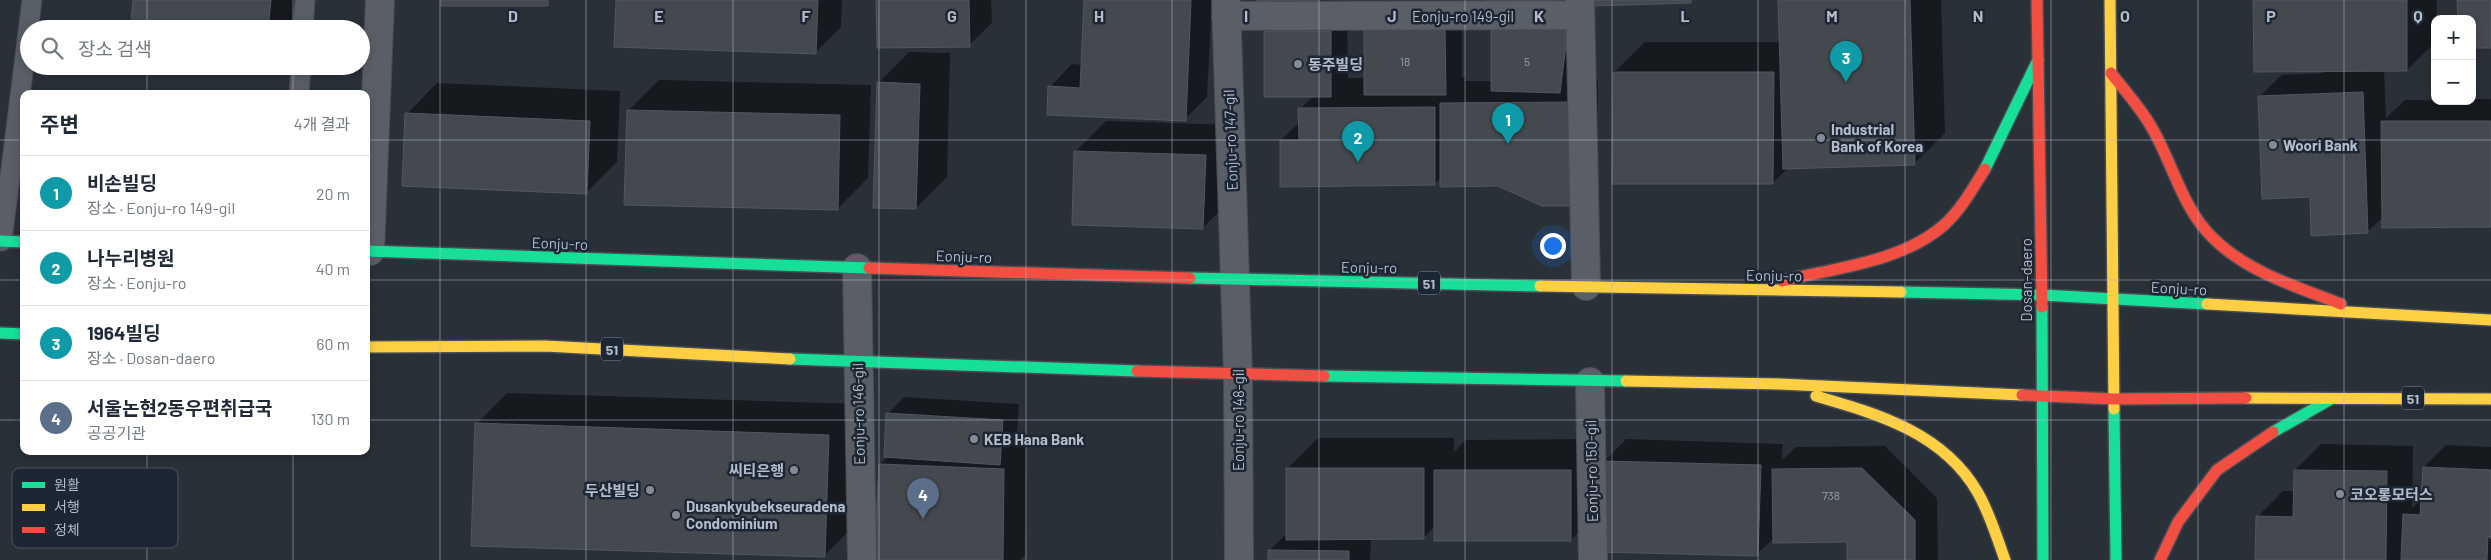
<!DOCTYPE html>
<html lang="ko">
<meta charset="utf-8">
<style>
:root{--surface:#fff;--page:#f2f2f3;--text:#1f2937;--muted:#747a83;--line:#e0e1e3;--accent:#0b8043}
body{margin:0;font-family:Barlow,"Noto Sans KR",sans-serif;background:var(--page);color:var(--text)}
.controls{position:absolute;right:15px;top:15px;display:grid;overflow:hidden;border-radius:10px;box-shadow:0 2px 8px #0003}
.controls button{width:45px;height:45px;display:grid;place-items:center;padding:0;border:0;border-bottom:1px solid var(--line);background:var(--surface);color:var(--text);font:25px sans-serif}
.you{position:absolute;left:1552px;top:245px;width:18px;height:18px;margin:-12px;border:4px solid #fff;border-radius:50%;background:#1a73e8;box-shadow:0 0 0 8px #1a73e833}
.badge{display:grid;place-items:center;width:32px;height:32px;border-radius:50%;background:var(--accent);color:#fff;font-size:16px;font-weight:700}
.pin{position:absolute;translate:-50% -41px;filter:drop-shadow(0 1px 2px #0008)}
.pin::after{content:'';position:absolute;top:26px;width:18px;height:15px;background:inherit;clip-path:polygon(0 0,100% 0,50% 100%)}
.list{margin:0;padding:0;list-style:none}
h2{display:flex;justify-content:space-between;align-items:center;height:65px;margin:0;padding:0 20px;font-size:21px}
h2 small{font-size:16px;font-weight:400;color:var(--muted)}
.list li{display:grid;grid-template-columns:32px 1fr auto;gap:15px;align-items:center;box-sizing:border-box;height:75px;padding:0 20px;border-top:1px solid var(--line)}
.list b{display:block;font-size:19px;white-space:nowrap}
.list p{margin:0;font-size:16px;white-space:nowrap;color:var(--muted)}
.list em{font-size:16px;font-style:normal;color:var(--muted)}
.icon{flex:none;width:28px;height:28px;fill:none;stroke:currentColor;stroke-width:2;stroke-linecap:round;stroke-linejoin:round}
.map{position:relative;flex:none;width:2491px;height:560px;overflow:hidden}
.search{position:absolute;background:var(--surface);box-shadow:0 2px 8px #0003;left:20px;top:20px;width:350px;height:55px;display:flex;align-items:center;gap:12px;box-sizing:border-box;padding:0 18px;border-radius:28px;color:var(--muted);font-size:19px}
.panel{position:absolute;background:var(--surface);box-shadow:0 2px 8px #0003;left:20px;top:90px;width:350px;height:365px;border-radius:10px}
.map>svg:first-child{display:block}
.shadow{fill:#0007}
.building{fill:#444950;stroke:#52575f}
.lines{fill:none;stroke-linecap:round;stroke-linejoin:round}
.lane-casing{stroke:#484c53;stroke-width:21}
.street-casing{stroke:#484c53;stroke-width:30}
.fast-casing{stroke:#484c53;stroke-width:14}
.slow-casing{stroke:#484c53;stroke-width:14}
.jam-casing{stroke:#484c53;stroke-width:14}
.lane{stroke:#5a5e66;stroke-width:19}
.street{stroke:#5a5e66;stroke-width:28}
.fast{stroke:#16e098;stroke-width:11}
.slow{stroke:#ffcf43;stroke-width:11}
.jam{stroke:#f24e42;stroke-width:11}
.grid{fill:none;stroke:#b4bcc9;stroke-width:1;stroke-opacity:0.55}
.poi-dot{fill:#848b96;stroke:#1d2633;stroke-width:2}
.labels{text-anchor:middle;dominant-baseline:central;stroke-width:5;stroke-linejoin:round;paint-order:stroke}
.number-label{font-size:12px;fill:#989fab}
.shield{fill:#1d2633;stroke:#878f9c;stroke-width:1}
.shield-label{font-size:14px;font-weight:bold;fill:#b4bcc9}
.street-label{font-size:15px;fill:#b4bcc9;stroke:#1d2633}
.poi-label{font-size:15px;font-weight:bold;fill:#b4bcc9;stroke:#1d2633;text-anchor:start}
.key{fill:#1d2633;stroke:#4a5360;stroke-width:1}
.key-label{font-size:14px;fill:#b4bcc9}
.grid-label{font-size:16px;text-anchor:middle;font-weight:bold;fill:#b4bcc9;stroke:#1d2633;stroke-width:5;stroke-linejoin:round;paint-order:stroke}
</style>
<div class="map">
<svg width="2491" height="560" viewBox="0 0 2491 560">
<rect width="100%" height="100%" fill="#2a3038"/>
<path class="shadow" d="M134,0H298L296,29H132Z
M617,0H842L841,27L815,53Z
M878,0H991L992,23L969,45Z
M1085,0H1212L1207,97L1185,119L1050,87L1072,64L1083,65Z
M1780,0H1941L1945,133L1914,164L1789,167L1773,183L1614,72L1645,42H1781Z
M2255,0H2437L2435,42L2407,70H2384L2386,118L2405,100L2472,101V99H2491V226L2383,217L2367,232L2311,196L2259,97L2282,75L2324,73V71Z
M1462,11V77H1465V81H1492V31L1509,14L1584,12L1571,80H1598L1597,182L1498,185L1441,177L1435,184L1281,140L1300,122V109L1313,96L1265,32L1282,15L1347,14L1348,78H1365Z
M909,52L950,53L947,177L916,208L878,83Z
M659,80L871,85L868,178L837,209L628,111Z
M437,83L620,91L617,162L586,193L407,114Z
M1106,121L1236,125L1233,197L1203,228L1075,152Z
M507,393L859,404L855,525L824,556L477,424Z
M904,397L1019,404L1016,447H1026L1025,555L1020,560H876L880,464L889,456L888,414Z
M1318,438H1454V452L1466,440L1602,439V464L1626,439L1783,444L1782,460L1796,447L1885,446L1937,498L1938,560H1848V540L1774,538L1757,554L1602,508L1571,540L1435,526L1423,538H1371L1370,560H1269L1270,550L1287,533V469Z
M2321,444L2413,446L2412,508L2423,497L2424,467L2446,445L2491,447V560H2256L2257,517L2283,491H2295V470Z"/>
<path class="building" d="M133,0H271L268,29H130Z
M441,0H548V6H441Z
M616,0H818L816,54L614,47Z
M876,0H969L970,47L877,48Z
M1084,0H1191L1186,121L1047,115L1048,86L1080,88Z
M1257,0H1318V2L1257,3Z
M1486,0H1557V7L1487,10Z
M1594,0H1691V3L1593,6Z
M1778,0H1910L1915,165L1783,169Z
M2253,0H2407V71L2254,72Z
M2457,0H2491V48H2472V19H2458Z
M1445,27L1446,95H1364V28Z
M1568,28L1560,93L1491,91V30Z
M1264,31H1331V97H1264Z
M1613,72H1774L1773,184H1612Z
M877,82L920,84L916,209L873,208Z
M2363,92L2368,233L2311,236L2310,197L2262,199L2258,96Z
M1576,102V206H1542L1498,186L1440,187V103Z
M1435,107V185L1280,187V140H1299L1298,108Z
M627,110L840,115L838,210L624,205Z
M405,113L590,121L587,194L402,186Z
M2381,121H2491V227L2382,228Z
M1074,151L1206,155L1203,229L1072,225Z
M886,413L1003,420L1000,465L884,457Z
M475,423L829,435L825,557L471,546Z
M1603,461L1761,465L1758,556L1600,552Z
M879,464L1004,469L1003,560H874Z
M2423,467L2491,470V539L2488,536L2487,560H2401L2403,514L2420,515Z
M1286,468H1424V539L1286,540Z
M1862,468L1915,520V560H1847V542L1773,543L1772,469Z
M1434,470H1571V541H1434Z
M2294,470L2387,471L2386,560H2255L2256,516L2293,517Z
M1268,550L1349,551V560H1268Z"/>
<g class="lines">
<g class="lane-casing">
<path id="lane" d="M303,29L305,0
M299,94L301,66
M2,241L32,0"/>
</g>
<g class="street-casing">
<path id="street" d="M1226,0L1238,374L1239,560
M1580,0L1586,286
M1226,16L1580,15
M370,251L380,0
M857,268L862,560
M1590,382L1593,560"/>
</g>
<g class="fast-casing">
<path id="fast" d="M1985,169L2038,60
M0,241L24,242
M366,251L869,268
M1190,278L1540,286
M1901,292L2042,295L2207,304
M2042,307L2043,560
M0,333L24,334
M790,359L1137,371
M1324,376L1626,381
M2114,409L2116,560
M2273,432L2331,399"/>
</g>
<g class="slow-casing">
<path id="slow" d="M2110,0L2114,409
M1540,286L1901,292
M2207,304L2491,320
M366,347L545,346L790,359
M1626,381L1779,384L2022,395
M1816,396C1878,414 1944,433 1978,493C1990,514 1997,538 2005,560
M2246,398L2491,399"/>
</g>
<g class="jam-casing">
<path id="jam" d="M2037,0L2042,307
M2111,73C2125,91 2141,108 2152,128C2173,164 2182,208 2213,238C2247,272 2297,287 2341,304
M869,268L1190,278
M1782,281C1835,268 1902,262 1944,225C1961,210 1973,188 1985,169
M1137,371L1324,376
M2022,395L2114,399L2246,398
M2160,560L2178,522L2217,470L2273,432"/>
</g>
<use href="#lane" class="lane"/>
<use href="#street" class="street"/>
<use href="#fast" class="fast"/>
<use href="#slow" class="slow"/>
<use href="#jam" class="jam"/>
</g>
<path class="grid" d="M147,0V29M293,0V29M440,0V560M586,0V560M733,0V560M879,0V560M1026,0V560M1172,0V560M1319,0V560M1465,0V560M1612,0V560M1758,0V560M1905,0V560M2051,0V560M2198,0V560M2344,0V560M147,66V94M293,66V94M0,140H24M366,140H2491M0,280H24M366,280H2491M0,420H24M366,420H2491M147,451V560M293,451V560"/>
<g class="poi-dot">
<circle cx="1298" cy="64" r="5"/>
<circle cx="1821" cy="138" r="5"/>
<circle cx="2273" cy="145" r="5"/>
<circle cx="974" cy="439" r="5"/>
<circle cx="794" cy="470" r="5"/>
<circle cx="650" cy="490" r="5"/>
<circle cx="2340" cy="494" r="5"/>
<circle cx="676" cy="515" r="5"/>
</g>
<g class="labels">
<g class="number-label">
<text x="1405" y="61">18</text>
<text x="1527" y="61">5</text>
<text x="1831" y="495">738</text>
</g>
<g class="shield">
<rect x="1418" y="271.5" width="22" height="23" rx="4"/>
<rect x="601" y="337.5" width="22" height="23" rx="4"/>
<rect x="2402" y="386.5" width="22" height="23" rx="4"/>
</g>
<g class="shield-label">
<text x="1429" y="283">51</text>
<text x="612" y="349">51</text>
<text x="2413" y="398">51</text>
</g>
<g class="street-label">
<text x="1463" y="16">Eonju-ro 149-gil</text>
<text transform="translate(1230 140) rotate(-92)">Eonju-ro 147-gil</text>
<text transform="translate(560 243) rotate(2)">Eonju-ro</text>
<text transform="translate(964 256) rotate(2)">Eonju-ro</text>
<text transform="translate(1369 267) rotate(1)">Eonju-ro</text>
<text transform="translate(1774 275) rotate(1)">Eonju-ro</text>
<text transform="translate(2026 280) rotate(-90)">Dosan-daero</text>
<text transform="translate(2179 288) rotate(3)">Eonju-ro</text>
<text transform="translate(858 414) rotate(-91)">Eonju-ro 146-gil</text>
<text transform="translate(1238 420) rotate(-90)">Eonju-ro 148-gil</text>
<text transform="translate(1591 471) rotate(-91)">Eonju-ro 150-gil</text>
</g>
<g class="poi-label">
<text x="1308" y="64">동주빌딩</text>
<text x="1831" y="129">Industrial<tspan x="1831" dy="17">Bank of Korea</tspan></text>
<text x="2283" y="145">Woori Bank</text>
<text x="984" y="439">KEB Hana Bank</text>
<text x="784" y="470" text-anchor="end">씨티은행</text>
<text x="640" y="490" text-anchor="end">두산빌딩</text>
<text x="2350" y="494">코오롱모터스</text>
<text x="686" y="506">Dusankyubekseuradena<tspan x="686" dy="17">Condominium</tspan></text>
</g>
</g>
<rect x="12" y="468" width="166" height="80" rx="8" class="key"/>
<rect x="22" y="482" width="23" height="6" fill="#16e098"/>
<rect x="22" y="504" width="23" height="7" fill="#ffcf43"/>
<rect x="22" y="527" width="23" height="6" fill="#f24e42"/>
<g class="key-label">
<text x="54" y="490">원활</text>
<text x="54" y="512">서행</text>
<text x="54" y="535">정체</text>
</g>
<g class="grid-label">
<text x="513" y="22">D</text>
<text x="659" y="22">E</text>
<text x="806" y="22">F</text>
<text x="952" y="22">G</text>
<text x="1099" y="22">H</text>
<text x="1246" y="22">I</text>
<text x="1392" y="22">J</text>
<text x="1539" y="22">K</text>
<text x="1685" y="22">L</text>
<text x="1832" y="22">M</text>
<text x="1978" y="22">N</text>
<text x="2125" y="22">O</text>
<text x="2271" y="22">P</text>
<text x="2418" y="22">Q</text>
</g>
</svg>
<div class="controls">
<button>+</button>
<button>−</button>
</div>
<div class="you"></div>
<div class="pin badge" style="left:1508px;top:144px;background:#0f9aa8">1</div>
<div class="pin badge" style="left:1358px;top:162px;background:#0f9aa8">2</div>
<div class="pin badge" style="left:1846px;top:82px;background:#0f9aa8">3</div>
<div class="pin badge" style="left:923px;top:519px;background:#5c6f8a">4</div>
<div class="search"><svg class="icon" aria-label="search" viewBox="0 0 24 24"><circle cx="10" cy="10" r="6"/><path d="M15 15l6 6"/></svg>장소 검색</div>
<section class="panel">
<h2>주변<small>4개 결과</small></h2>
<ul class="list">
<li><span class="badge" style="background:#0f9aa8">1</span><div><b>비손빌딩</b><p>장소 · Eonju-ro 149-gil</p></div><em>20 m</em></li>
<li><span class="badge" style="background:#0f9aa8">2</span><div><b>나누리병원</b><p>장소 · Eonju-ro</p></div><em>40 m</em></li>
<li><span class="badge" style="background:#0f9aa8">3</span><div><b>1964빌딩</b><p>장소 · Dosan-daero</p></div><em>60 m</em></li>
<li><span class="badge" style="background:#5c6f8a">4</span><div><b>서울논현2동우편취급국</b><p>공공기관</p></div><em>130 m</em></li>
</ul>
</section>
</div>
